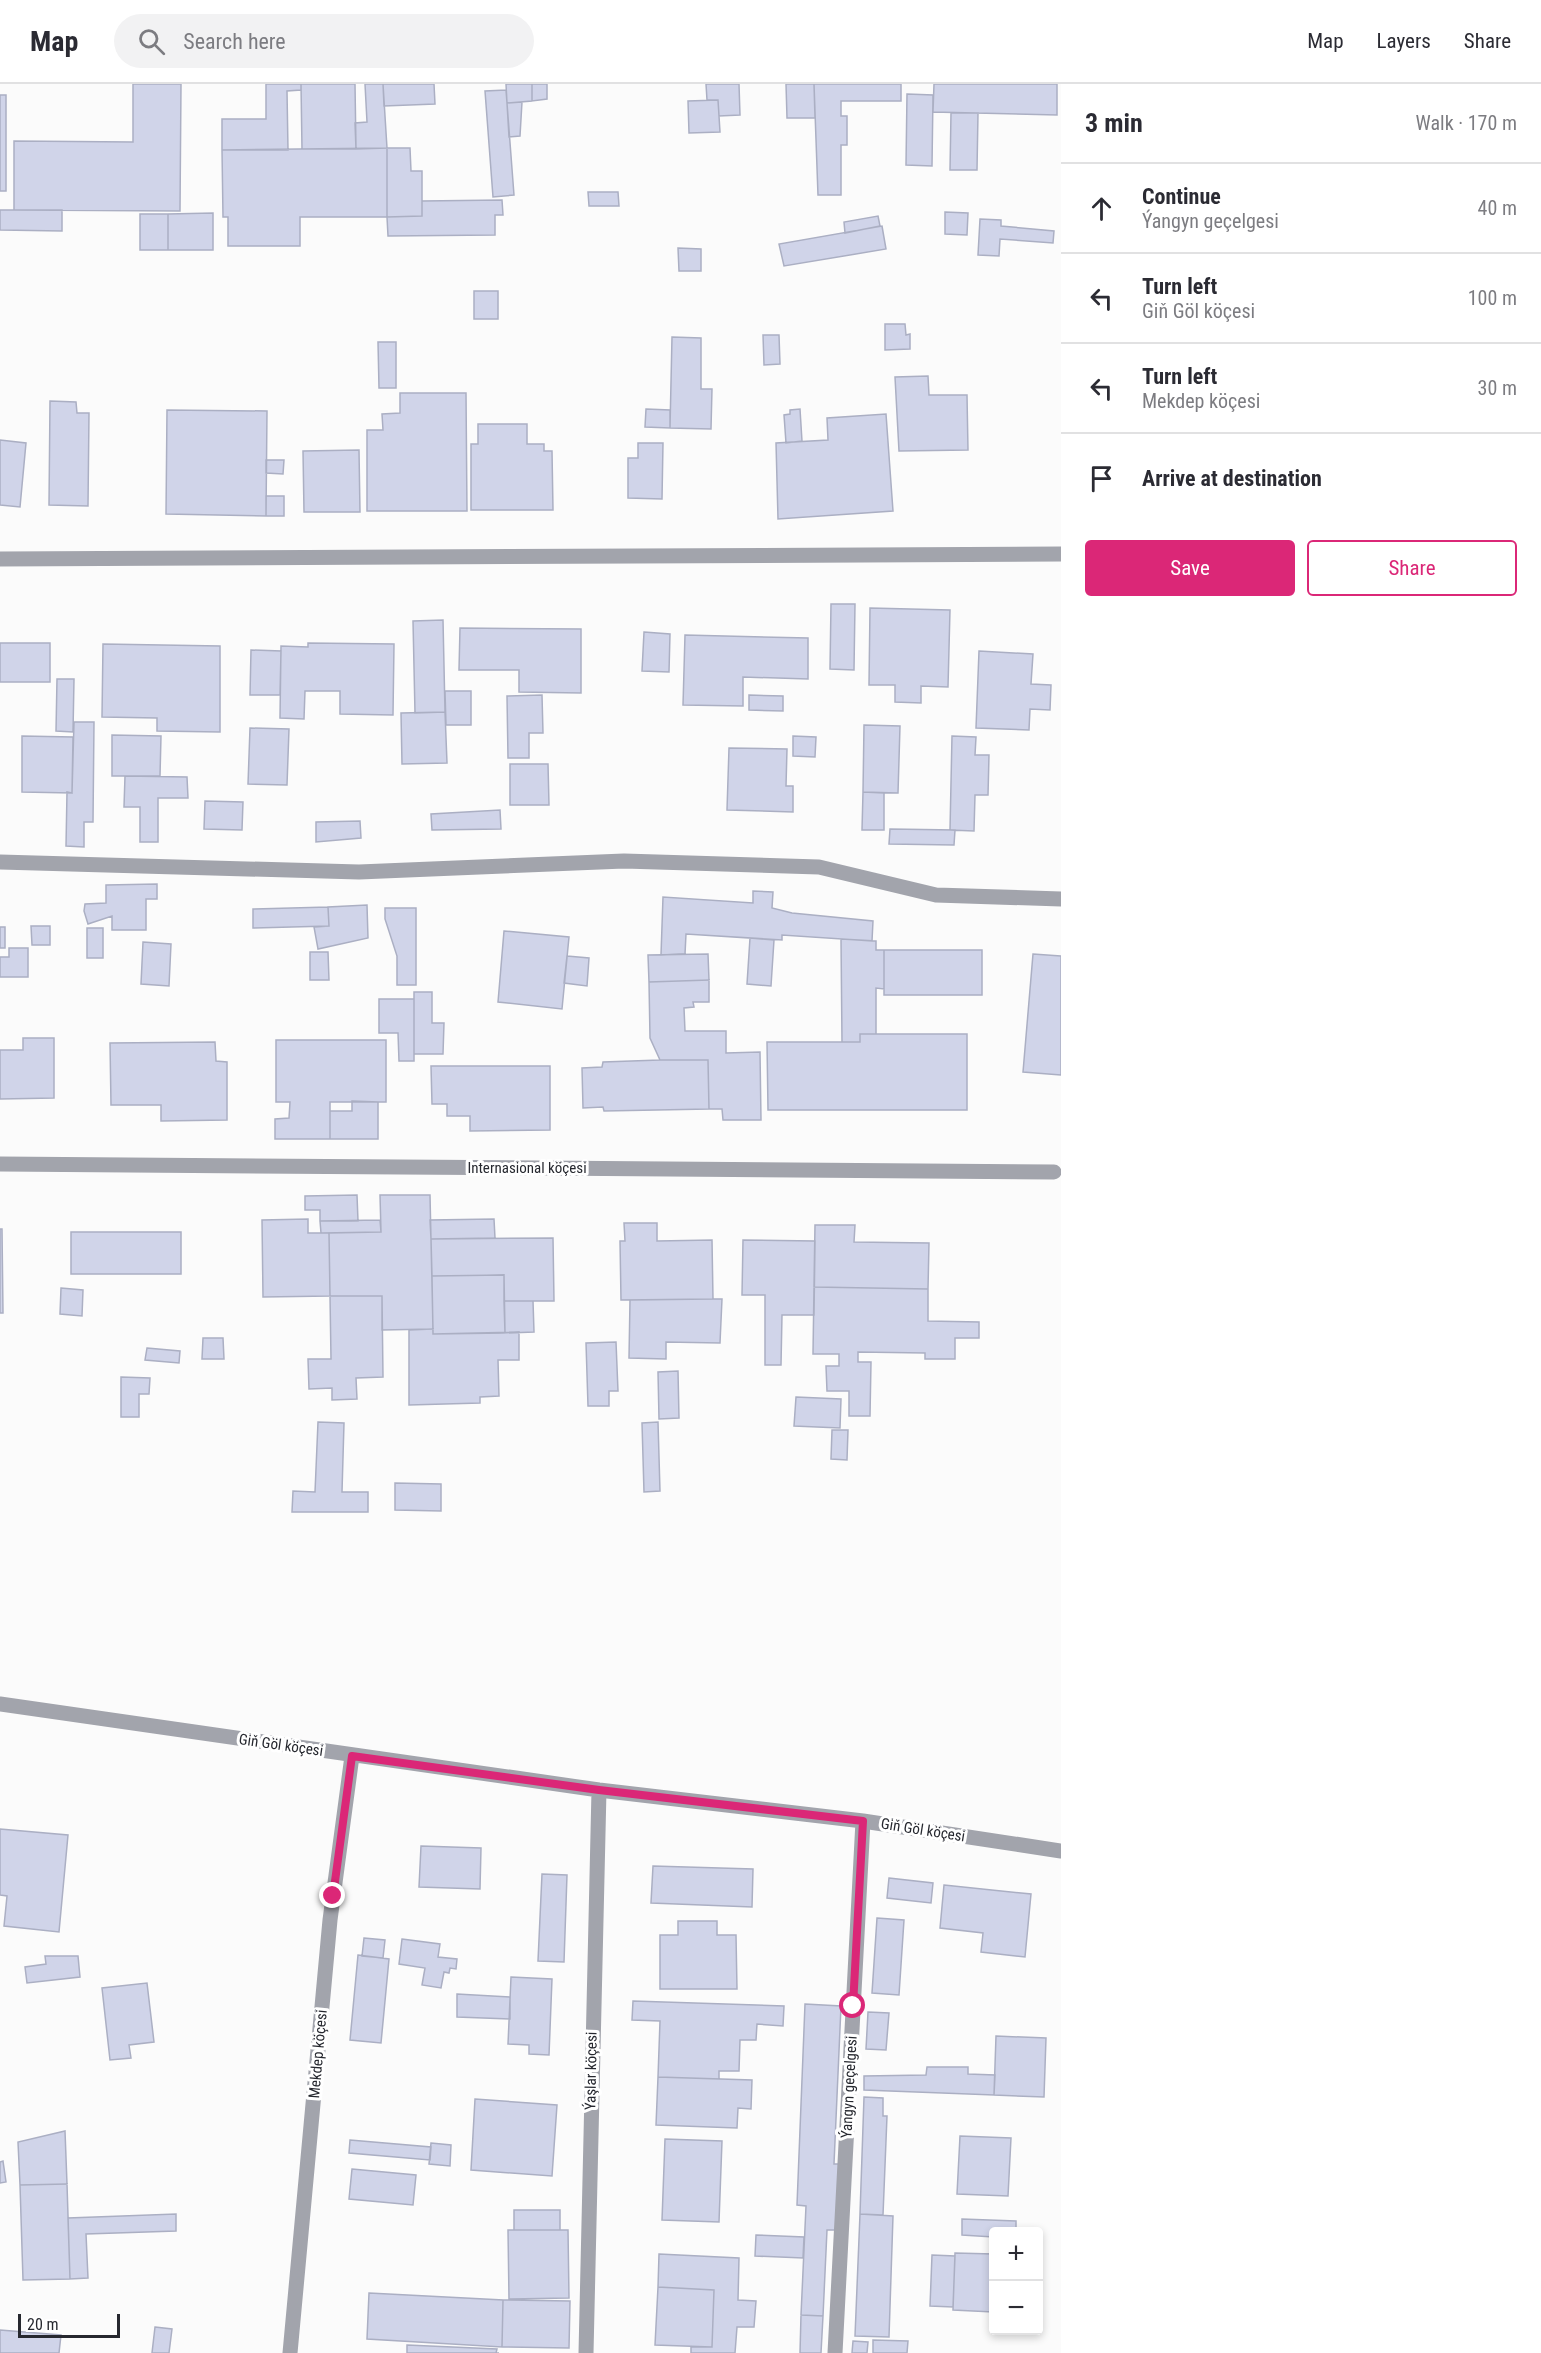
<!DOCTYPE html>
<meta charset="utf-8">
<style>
:root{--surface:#fff;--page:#f2f2f3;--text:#2b2b33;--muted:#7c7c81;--line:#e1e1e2;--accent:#db2777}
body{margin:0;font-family:"Roboto Condensed",sans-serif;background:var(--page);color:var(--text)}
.controls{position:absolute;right:18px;bottom:18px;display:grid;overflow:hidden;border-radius:6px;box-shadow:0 3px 9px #0003}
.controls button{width:54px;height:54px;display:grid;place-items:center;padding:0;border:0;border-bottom:2px solid var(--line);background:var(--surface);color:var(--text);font:30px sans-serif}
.scale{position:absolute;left:18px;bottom:15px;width:102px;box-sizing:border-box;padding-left:6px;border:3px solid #26282f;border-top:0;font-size:16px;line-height:21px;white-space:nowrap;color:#26282f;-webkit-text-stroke:4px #fff;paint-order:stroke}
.stop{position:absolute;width:18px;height:18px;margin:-14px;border:4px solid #db2777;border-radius:50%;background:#fff}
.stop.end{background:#db2777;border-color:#fff;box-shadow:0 2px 6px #0008}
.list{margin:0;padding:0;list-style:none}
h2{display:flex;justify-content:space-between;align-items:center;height:78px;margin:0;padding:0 24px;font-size:26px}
h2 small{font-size:20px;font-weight:400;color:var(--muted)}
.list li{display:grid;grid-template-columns:39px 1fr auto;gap:18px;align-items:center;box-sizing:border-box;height:90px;padding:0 24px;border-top:2px solid var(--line)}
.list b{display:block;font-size:22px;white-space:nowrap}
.list p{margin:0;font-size:20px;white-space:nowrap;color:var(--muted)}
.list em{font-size:20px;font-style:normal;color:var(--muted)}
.actions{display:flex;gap:12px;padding:18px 24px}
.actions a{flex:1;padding:14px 0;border:2px solid var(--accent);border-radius:6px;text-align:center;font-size:21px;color:var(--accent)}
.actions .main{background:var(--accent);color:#fff}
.icon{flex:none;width:33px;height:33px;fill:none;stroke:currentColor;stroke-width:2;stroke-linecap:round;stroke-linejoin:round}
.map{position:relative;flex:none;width:1061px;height:2269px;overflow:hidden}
header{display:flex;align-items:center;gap:36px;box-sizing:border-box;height:84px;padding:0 30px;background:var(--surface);border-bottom:2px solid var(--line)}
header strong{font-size:28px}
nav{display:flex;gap:33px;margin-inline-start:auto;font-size:21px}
.search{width:420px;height:54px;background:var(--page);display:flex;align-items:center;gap:15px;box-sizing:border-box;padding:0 21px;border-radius:33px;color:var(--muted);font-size:22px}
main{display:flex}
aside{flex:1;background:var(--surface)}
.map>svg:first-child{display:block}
.building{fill:#d0d4e9;stroke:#abafc3;stroke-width:1.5}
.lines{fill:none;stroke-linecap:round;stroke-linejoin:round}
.street{stroke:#a2a4ac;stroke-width:15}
.route{stroke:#db2777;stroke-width:8}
.labels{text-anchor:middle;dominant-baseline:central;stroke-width:6;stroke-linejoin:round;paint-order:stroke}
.street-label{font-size:15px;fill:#26282f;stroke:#fff}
</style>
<header>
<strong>Map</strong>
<div class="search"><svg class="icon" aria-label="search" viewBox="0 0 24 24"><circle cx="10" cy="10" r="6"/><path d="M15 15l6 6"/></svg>Search here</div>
<nav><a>Map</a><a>Layers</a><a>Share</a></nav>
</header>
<main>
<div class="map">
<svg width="1061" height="2269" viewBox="0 0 1061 2269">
<rect width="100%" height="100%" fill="#fbfbfb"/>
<path class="building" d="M133,0H181L180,127L14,126V57L133,58Z
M266,0H301V6L287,7L288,66H222V35H266Z
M301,0H355L356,65H302Z
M365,0H383L387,64L356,65L355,39L367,38Z
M383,0H434L435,20L384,22Z
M506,0H532V17L507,19Z
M532,0H547V15L532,17Z
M706,0H739L740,31L719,32L718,16H707Z
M786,0H814L815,34H787Z
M814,0H901V17H841V32H847V61H841V111H818Z
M934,0H1057V31L933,28Z
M506,6L514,111L493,113L485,7Z
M907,10L933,11L932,82L906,81Z
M0,11H6V107H0Z
M718,16L720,48L689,49L688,17Z
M522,18L520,52L509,53L507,19Z
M951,29H978L977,86H950Z
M387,64V133H300V162H228V133H223L222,66Z
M387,64H410L411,87H422V132L387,133Z
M588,108H618L619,122H589Z
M502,116L503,131H495V151L388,152L387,133L422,132V117Z
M0,126H62V147L0,146Z
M945,128L968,129L967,151L945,150Z
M213,129V166H168V130Z
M140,130H168V166H140Z
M878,132L880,142L845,149L844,138Z
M980,135L1001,136V142L1054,147L1053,159L1000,155L999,172L978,171Z
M882,142L886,165L784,182L779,160Z
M678,164L701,165V187H679Z
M474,207H498V235H474Z
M885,240H905L906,251L910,250V265L885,266Z
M763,251H779L780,280L764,281Z
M672,253L701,254V305H712L711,345L670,344Z
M378,258H396V304H379Z
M928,292L929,311H967L968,366L899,367L895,293Z
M400,309H466L467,427H367V346H383L382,330L400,329Z
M50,317L76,318L77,329H89L88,422L49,421Z
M646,325L670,326V344L645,343Z
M800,325L802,357L786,359L784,331L790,330V326Z
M167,326L267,327L266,432L166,430Z
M886,330L893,427L778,435L776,359L828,356L827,334Z
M478,340H527V360H544V367H552L553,426H471V360H478Z
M0,356L26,359L20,423L0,421Z
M638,359H663L662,415L628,414V374H638Z
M359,366L360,428H304L303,367Z
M266,376H284L283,390L266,389Z
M266,412H284V432H266Z
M831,520H855L854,586L830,585Z
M870,524L950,526L948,603L921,602V619L895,618V601H869Z
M443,536L445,628L415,629L413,537Z
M460,544L581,545V609L519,608V586H459Z
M644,548L670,550L669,588L642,587Z
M685,551L808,554V595L743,593V622L683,621Z
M0,559H50V598H0Z
M308,559L394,560L393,631L340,630V607H305L304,635L280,634L281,562L308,563Z
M103,560L220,562V648L157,647V634L102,633Z
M251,566L281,567L280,611H250Z
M979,567L1033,570L1031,600L1051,601L1050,626L1030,625L1029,646L976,644Z
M57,595H74L73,648L56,647Z
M445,607H471V641H446Z
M542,611L543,649H529V674H508L507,612Z
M749,611L783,612V627L749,626Z
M445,628L447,679L402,680L401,629Z
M74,638H94L93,738H84V763L66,762L67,708L72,709Z
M864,641L900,642L898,709L863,708Z
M250,644L289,645L287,701L248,700Z
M112,651L161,652L160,692H112Z
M22,652L73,653L72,709L22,708Z
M793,652L816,653L815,673L793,672Z
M952,652L976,653L975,671H989L988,711H975L974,747L950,746Z
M729,664L787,665L786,702H793V728L727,726Z
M510,680H548L549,721H510Z
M125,692L187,693L188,714H158V758H140V723H124Z
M863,708L884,709V746H862Z
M205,717L243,718L242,746L204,745Z
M500,726L501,745L432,746L431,730Z
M360,737L361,754L316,758V738Z
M890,745L955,746L954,761L889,760Z
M157,800V815H146V846H112V832L88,840L84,827L85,820L106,819V801Z
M753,807L773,808L772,824L792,829L873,837L872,857L782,851V856L686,850L685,870L661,871L663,813L753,819Z
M367,821L368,854L318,865L314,843L329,842L328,823Z
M328,823L329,842L253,844V825Z
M385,824H416V901H397V872L385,835Z
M31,842H50V861H32Z
M0,843H5V864H0Z
M87,844H103V874H87Z
M504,847L569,853L562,925L498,918Z
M750,854L774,856L771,902L747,900Z
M841,855L876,857V866H884V905L876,904V950H860V958H842Z
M143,858L171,860L169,902L141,900Z
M9,864H28V893H0V873H9Z
M884,866H982V911H884Z
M310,868H328L329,896H310Z
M708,870L709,896L649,898L648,871Z
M1033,870L1061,872V991L1023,988Z
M567,872L589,874L587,902L564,899Z
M709,896V918H693L694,923L684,924L685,947H726V969L760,968L761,1036H723L722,1025H709L708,976H660L650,954L649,898Z
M414,908H432V939H444L443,970H414Z
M379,915H414V977H399L398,949H379Z
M860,950H967V1026H768L767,958H860Z
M23,954H54V1014L0,1015V966H23Z
M276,956H386V1018H330V1055H275V1035L289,1034L290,1018H276Z
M215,958L216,977L227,978V1036L161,1037V1021H111L110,959Z
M660,976H708L709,1025L604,1027L603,1023L583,1024L582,984L602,983L603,978Z
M431,982H550V1046L470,1047V1032H447V1020H432Z
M352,1017L378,1018V1055H330V1027H352Z
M357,1111L358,1137H320V1126H305V1112Z
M380,1111H430L433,1245L382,1246V1212H330L329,1149L381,1148Z
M308,1135V1149H329L330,1212L263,1213L262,1136Z
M494,1135L495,1154L431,1155L430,1136Z
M380,1136L381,1148L321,1149L320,1137Z
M624,1139H657V1157L712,1156L713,1215L621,1216L620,1157H625Z
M815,1141H855L854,1158L929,1159L928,1205L814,1203Z
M0,1145H2L3,1229H0Z
M71,1148H181V1190H71Z
M553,1154L554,1217H504V1191L432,1192L431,1155Z
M743,1156L815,1157L814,1231H782L781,1281H765V1211H742Z
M504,1191L505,1249L433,1250L432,1192Z
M814,1203L928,1205V1237L979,1238V1254H955V1275H925V1269L858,1268V1278H871L870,1332H849V1307H827L826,1282H839V1270H813Z
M61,1204L83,1206L82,1232L60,1230Z
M330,1212H382L383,1293L356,1294L357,1315L332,1316V1304L309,1305L308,1275H331Z
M713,1215H722L720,1259L666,1258V1275L629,1274L630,1216Z
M504,1217H533L534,1248L505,1249Z
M433,1245V1250L519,1248V1276H498L499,1312L480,1313V1319L409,1321V1246Z
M203,1254H223L224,1275H202Z
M616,1258L618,1307H609V1322H588L586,1259Z
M147,1264L180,1267L179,1279L145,1276Z
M678,1287L679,1334L659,1335L658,1288Z
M121,1293L150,1294L149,1310H139V1333H121Z
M796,1313L841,1315L840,1344L794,1342Z
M318,1338L344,1339L342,1408H368V1428H292L293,1407L315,1408Z
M658,1338L660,1407L644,1408L642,1339Z
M832,1346H848L847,1376L831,1375Z
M395,1399L441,1400V1427L395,1426Z
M0,1745L68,1751L59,1848L4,1842L7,1812L0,1811Z
M421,1762L481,1764L480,1805L419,1803Z
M653,1782L753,1785L752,1823L651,1819Z
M542,1790L567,1791L564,1878L538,1877Z
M889,1794L933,1799L931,1819L887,1814Z
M944,1801L1031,1810L1025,1873L981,1868L983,1849L940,1844Z
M877,1834L904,1836L899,1911L872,1909Z
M678,1837H717V1851H736L737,1905H660V1851H678Z
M364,1854L385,1856L383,1874L362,1872Z
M402,1855L440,1860L438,1873L457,1875L456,1885L450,1884L449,1889L444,1888L441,1904L422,1901L425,1884L399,1880Z
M358,1871L389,1875L381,1959L350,1956Z
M45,1872H78L80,1893L27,1899L25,1883L46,1880Z
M511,1893L552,1895L549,1971L529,1970V1961L508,1960Z
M147,1899L154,1958L129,1961L131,1974L110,1976L102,1904Z
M457,1910L510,1913V1935L457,1933Z
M633,1917L784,1922L783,1942L757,1940L756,1956H740L739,1987H719V1995L658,1993L660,1937L632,1936Z
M805,1920L841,1922L834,2080H839L836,2146H827L823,2232L801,2231L806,2122L797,2121Z
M868,1928L889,1929L886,1966L866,1965Z
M996,1952L1046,1954L1044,2013L994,2011Z
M927,1983H968V1990L995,1991L994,2011L864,2006V1992L926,1991Z
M658,1993L752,1996L751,2025L738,2024L737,2044L656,2041Z
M864,2013L883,2014V2032H887L883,2131L860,2130Z
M475,2015L557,2021L552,2092L471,2086Z
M65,2047L67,2100L20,2101L18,2058Z
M960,2052L1011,2054L1008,2112L957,2110Z
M665,2055L722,2057L719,2138L662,2136Z
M350,2056L431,2063L430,2076L349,2069Z
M431,2059L451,2061L450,2082L429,2080Z
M3,2077L6,2098L0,2099V2078Z
M352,2085L416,2091L413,2121L349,2115Z
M67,2100L70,2195L23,2196L20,2101Z
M514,2126H560V2146H514Z
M176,2130V2147L86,2150L88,2194L70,2195L68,2134Z
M860,2130L893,2132L889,2253L855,2252Z
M962,2135L1016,2137V2148H993V2153L962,2151Z
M508,2146H568L569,2214L509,2215Z
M756,2151L804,2153L803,2174L755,2172Z
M955,2169L993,2170V2228L953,2226Z
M659,2170L739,2174L738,2216L756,2217L754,2243H737L735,2269H691V2263H712L714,2206L658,2203Z
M932,2171L955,2172L953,2223L930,2222Z
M658,2203L714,2206L712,2263L655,2261Z
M369,2209L503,2216L502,2263L367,2255Z
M503,2216L570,2217L569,2264L502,2263Z
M801,2231L823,2232L821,2269H800Z
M155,2243L172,2245L169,2269H152Z
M0,2246L61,2251L59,2269H0Z
M873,2256L908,2257L907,2269H873Z
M853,2257L868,2258L867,2269H852Z
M407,2261L497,2265L496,2269H499H407Z"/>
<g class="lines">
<path class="street" d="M0,475L1061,470
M0,778L359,788L624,777L819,783L936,811L1061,815
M0,1080L1054,1088
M0,1620L599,1706L863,1737L1061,1767
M290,2269L330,1836L352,1672
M586,2269L599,1706
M835,2269L863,1737"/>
</g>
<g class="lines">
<path class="route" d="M333,1812L352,1672L599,1706L863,1737L853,1922"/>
</g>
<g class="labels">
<g class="street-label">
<text x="527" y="1084">Internasional köçesi</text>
<text transform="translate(281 1661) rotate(8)">Giň Göl köçesi</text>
<text transform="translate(923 1746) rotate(9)">Giň Göl köçesi</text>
<text transform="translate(318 1970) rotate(-85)">Mekdep köçesi</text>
<text transform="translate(591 1987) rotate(-89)">Ýaşlar köçesi</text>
<text transform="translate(849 2003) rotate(-87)">Ýangyn geçelgesi</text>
</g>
</g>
</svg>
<div class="controls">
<button>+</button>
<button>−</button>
</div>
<div class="scale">20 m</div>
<div class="stop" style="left:853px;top:1922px"></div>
<div class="stop end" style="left:333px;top:1812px"></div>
</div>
<aside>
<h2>3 min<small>Walk · 170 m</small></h2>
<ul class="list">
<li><svg class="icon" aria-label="ahead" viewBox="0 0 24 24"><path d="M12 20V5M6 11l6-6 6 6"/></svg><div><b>Continue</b><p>Ýangyn geçelgesi</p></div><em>40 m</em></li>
<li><svg class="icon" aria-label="left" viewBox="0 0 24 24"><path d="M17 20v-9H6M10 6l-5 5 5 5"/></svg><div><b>Turn left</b><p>Giň Göl köçesi</p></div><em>100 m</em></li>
<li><svg class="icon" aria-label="left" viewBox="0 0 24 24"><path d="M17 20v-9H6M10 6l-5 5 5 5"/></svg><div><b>Turn left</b><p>Mekdep köçesi</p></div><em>30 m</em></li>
<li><svg class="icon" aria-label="arrive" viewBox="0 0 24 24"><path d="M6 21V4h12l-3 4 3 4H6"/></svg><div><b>Arrive at destination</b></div></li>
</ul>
<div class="actions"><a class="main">Save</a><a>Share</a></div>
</aside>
</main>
